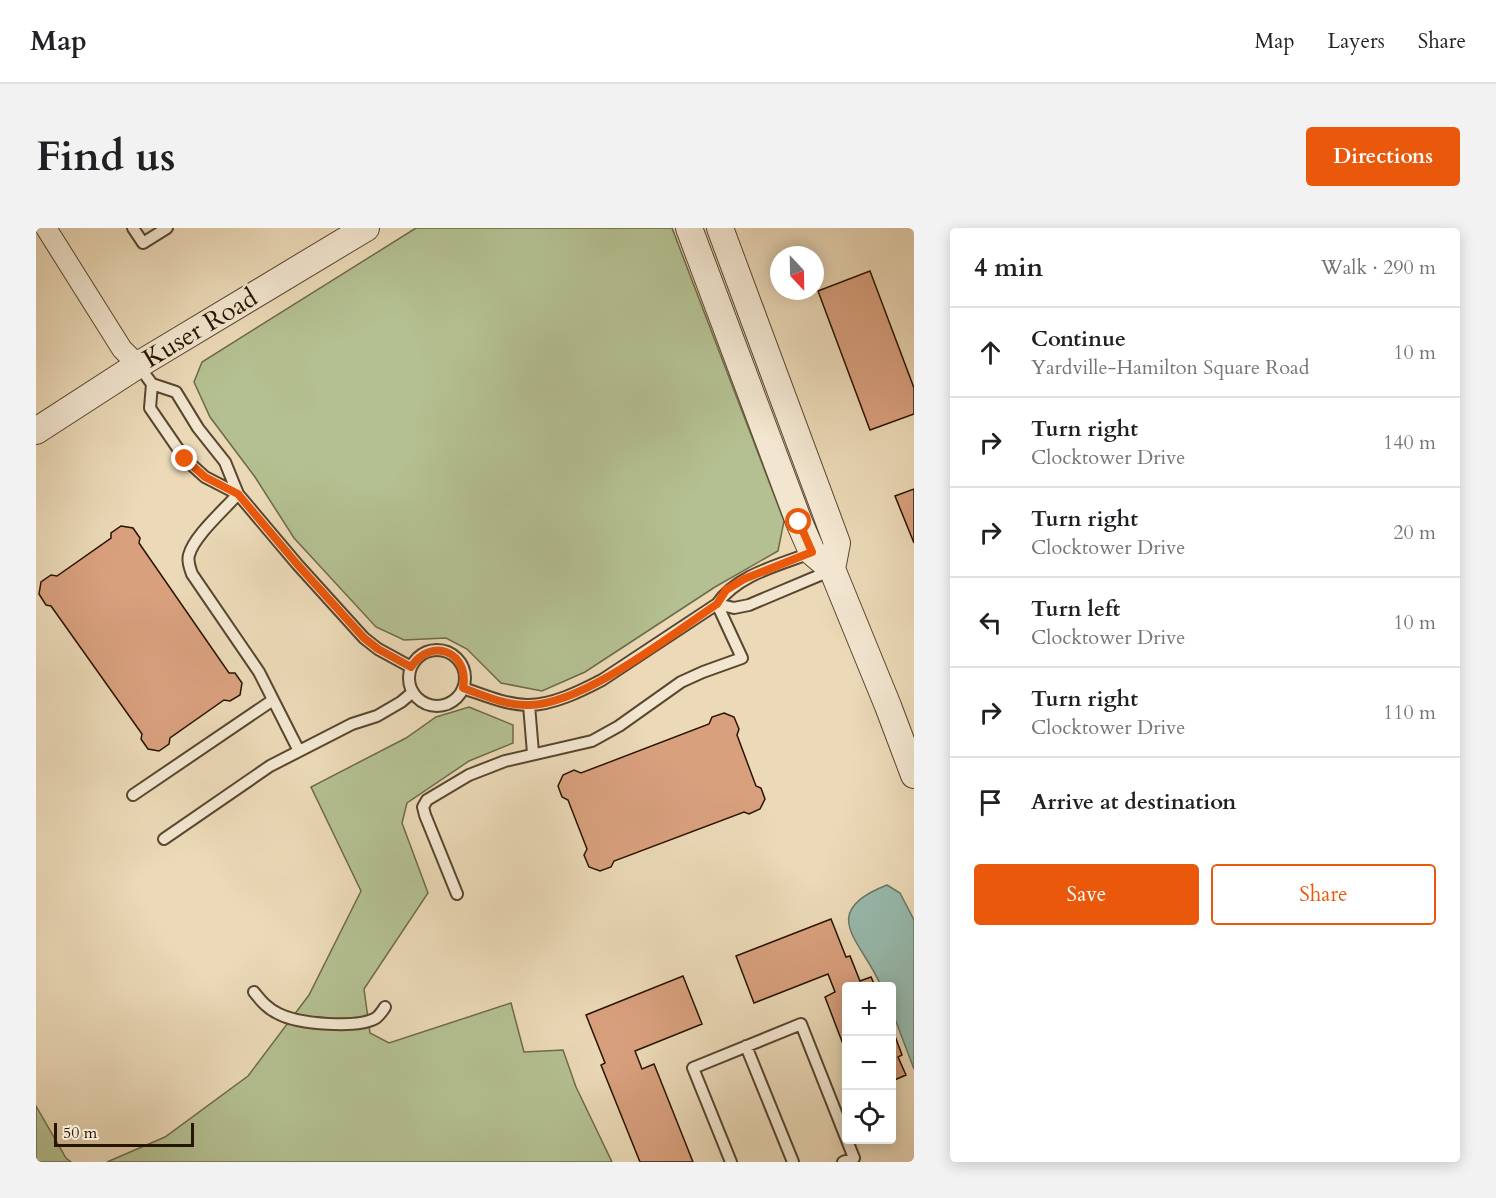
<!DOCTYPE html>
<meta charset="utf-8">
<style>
:root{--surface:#fff;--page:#f2f2f2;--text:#202124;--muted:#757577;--line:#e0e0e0;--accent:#ea580c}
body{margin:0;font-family:Cardo,serif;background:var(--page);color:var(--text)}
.controls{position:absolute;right:18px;bottom:18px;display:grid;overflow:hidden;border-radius:6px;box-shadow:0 3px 15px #0003}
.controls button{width:54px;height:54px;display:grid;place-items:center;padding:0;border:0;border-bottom:2px solid var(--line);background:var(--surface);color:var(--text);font:30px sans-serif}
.compass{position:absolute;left:734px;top:18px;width:54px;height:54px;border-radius:50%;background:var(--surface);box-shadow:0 3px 15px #0003;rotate:158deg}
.scale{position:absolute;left:18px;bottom:15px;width:140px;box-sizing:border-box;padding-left:6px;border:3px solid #281500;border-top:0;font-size:16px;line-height:21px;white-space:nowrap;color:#281500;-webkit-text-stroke:4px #f2e6d0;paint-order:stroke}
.stop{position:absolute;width:18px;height:18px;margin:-14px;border:4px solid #ea580c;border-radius:50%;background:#fff}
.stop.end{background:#ea580c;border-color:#fff;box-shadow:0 2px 6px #0008}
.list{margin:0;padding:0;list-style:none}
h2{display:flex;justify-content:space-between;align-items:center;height:78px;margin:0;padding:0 24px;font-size:26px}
h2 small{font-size:20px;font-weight:400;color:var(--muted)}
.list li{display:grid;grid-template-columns:39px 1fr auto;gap:18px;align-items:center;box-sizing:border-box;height:90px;padding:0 24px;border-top:2px solid var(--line)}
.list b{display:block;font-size:22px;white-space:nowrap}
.list p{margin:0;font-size:20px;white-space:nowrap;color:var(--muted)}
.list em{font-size:20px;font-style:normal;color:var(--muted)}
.actions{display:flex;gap:12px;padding:18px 24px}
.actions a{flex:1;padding:14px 0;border:2px solid var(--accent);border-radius:6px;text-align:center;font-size:21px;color:var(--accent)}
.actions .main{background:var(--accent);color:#fff}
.icon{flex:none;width:33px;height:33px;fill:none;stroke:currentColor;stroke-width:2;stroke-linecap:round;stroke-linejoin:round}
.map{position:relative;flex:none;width:878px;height:934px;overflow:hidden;border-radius:6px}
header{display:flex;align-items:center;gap:36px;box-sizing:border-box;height:84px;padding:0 30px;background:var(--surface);border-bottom:2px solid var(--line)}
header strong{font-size:28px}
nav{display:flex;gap:33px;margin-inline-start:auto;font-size:21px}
.intro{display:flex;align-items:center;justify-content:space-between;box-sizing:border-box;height:144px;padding:0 36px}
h1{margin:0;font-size:42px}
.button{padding:15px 27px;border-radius:6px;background:var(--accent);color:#fff;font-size:21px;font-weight:700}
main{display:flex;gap:36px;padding:0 36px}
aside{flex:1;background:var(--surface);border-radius:6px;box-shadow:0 3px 15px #0003}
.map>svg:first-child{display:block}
.green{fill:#b4c091;stroke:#6e6a48;stroke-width:1.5}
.water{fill:#98baad;stroke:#6b7868;stroke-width:1.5}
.building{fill:#d9a07e;stroke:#281500;stroke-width:1.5}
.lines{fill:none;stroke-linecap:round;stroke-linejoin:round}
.service-casing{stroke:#59462e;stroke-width:14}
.minor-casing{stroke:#59462e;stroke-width:22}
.tertiary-casing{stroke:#59462e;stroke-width:28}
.service{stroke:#f2e6d0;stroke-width:10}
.minor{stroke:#f2e6d0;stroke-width:20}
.tertiary{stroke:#f2e6d0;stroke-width:26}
.route{stroke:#ea580c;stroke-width:8}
.labels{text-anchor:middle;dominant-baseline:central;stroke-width:5;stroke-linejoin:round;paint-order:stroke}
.street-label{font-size:26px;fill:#281500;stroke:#f2e6d0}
</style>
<header>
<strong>Map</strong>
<nav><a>Map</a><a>Layers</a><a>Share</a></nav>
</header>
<div class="intro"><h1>Find us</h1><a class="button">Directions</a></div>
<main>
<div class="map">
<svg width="878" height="934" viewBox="0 0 878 934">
<rect width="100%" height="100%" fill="#ebd9b7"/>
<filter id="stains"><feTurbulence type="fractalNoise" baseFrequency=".00333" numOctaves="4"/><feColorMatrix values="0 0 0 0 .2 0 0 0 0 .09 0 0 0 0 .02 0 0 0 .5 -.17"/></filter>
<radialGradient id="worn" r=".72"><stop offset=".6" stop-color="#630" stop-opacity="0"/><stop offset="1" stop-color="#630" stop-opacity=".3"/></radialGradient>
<path class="green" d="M380,0H636L748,293L742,323L679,359L549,444L506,463L465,455L431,421L410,410L368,412L340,399L258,310L219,249L174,189L158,154L166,134Z
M433,479L477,497V515L433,533L371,575L366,595L392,665L328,761L334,805L353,815L475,775L488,824L527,822L540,859L576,934H71L129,909L212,848L273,767L325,663L275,559L370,510L400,489Z
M0,878L30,930L35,934H0Z"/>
<path class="water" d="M851,657L864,665L878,692V841L856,783V758H845C827,714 779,685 851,657Z"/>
<path class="building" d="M834,43L878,160V186L834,202L782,63Z
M878,261V315L859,268Z
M85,298L97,300L104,310L103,315L193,445H199L206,455L204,467L194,473L188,472L134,510L133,516L123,523L112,521L105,511L106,506L15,378L10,377L3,366L5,354L15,347L21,348L75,310V305Z
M688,485L698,489L703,501L701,507L720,558L725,560L729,571L724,581L713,586L708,584L578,633L575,639L564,643L553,639L548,627L551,621L532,572L526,569L522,558L527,547L538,542L545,545L673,496L676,489Z
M795,691L810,729L814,728L824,753L835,749L839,758H810V824L789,769L799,764L792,746L718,775L700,728Z
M647,748L666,796L599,823L606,841L618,836L657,934H604L565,837L569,835L550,787Z
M856,800L866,827L862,829L870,847L856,853Z"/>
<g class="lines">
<g class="service-casing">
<path id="service" d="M97,0L107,15L131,0
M102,137L116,156L140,164L162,200L189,234L202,266L261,336L328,410L342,421L375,439
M116,156L114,180L149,231L169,249L202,266
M202,266C188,282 158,308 153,327C151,334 154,340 156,346L223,444L263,523
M681,376L698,380L713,377L796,342
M373 450a28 28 0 1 1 56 0a28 28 0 1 1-56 0Z
M427,460C448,467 468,476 490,477C515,478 545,463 566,452L681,376C702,346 744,337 777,324
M493,477L497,525
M97,567L237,472
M128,611L234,538L316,496L341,488L365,474L377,464
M421,666L389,587L387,579L391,572L433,547L469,533L556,513L583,498L645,454L667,444L706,430L681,376
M218,764C226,774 232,781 243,786C263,796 321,801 340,790C344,787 347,782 349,779
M710,818L757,934
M695,934L657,840L765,796L818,930L807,934"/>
</g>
<g class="minor-casing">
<path id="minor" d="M10,0L86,121L102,137"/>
</g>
<g class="tertiary-casing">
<path id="tertiary" d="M653,0L763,294L776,324L796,341L852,478L878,547
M684,0L801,315L796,341
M0,203L102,137L330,0"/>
</g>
<use href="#service" class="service"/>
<use href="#minor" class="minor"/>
<use href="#tertiary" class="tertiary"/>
</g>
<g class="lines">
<path class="route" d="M149,231L169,249L202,266L261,336L328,410L342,421L375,439C395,408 434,424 427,460C447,467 470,478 493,477C548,476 635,407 681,376L690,362L708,351L776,324L763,294"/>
</g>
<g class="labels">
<g class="street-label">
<text transform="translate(164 100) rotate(-31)">Kuser Road</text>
</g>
</g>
<rect width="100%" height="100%" filter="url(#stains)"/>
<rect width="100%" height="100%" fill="url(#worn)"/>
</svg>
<div class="controls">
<button>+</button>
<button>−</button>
<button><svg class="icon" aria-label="locate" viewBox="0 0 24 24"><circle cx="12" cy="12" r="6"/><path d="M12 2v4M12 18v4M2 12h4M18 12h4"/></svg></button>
</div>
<svg class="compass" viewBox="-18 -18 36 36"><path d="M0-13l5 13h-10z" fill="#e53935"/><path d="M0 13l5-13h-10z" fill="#757577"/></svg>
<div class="scale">50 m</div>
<div class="stop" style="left:763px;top:294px"></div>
<div class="stop end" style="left:149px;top:231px"></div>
</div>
<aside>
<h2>4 min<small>Walk · 290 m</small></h2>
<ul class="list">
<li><svg class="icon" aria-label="ahead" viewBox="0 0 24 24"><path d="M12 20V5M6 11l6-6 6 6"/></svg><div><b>Continue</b><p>Yardville-Hamilton Square Road</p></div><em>10 m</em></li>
<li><svg class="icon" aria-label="right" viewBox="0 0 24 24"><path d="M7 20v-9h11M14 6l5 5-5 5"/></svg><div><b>Turn right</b><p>Clocktower Drive</p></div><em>140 m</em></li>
<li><svg class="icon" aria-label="right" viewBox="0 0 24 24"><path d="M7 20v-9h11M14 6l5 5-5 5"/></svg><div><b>Turn right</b><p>Clocktower Drive</p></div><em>20 m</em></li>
<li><svg class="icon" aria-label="left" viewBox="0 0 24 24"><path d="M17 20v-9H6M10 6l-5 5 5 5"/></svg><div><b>Turn left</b><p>Clocktower Drive</p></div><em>10 m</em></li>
<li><svg class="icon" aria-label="right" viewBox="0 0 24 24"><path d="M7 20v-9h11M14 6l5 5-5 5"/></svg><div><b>Turn right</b><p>Clocktower Drive</p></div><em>110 m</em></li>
<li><svg class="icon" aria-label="arrive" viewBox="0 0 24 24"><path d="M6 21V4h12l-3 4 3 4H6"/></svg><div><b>Arrive at destination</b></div></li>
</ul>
<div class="actions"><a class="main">Save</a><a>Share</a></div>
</aside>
</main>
